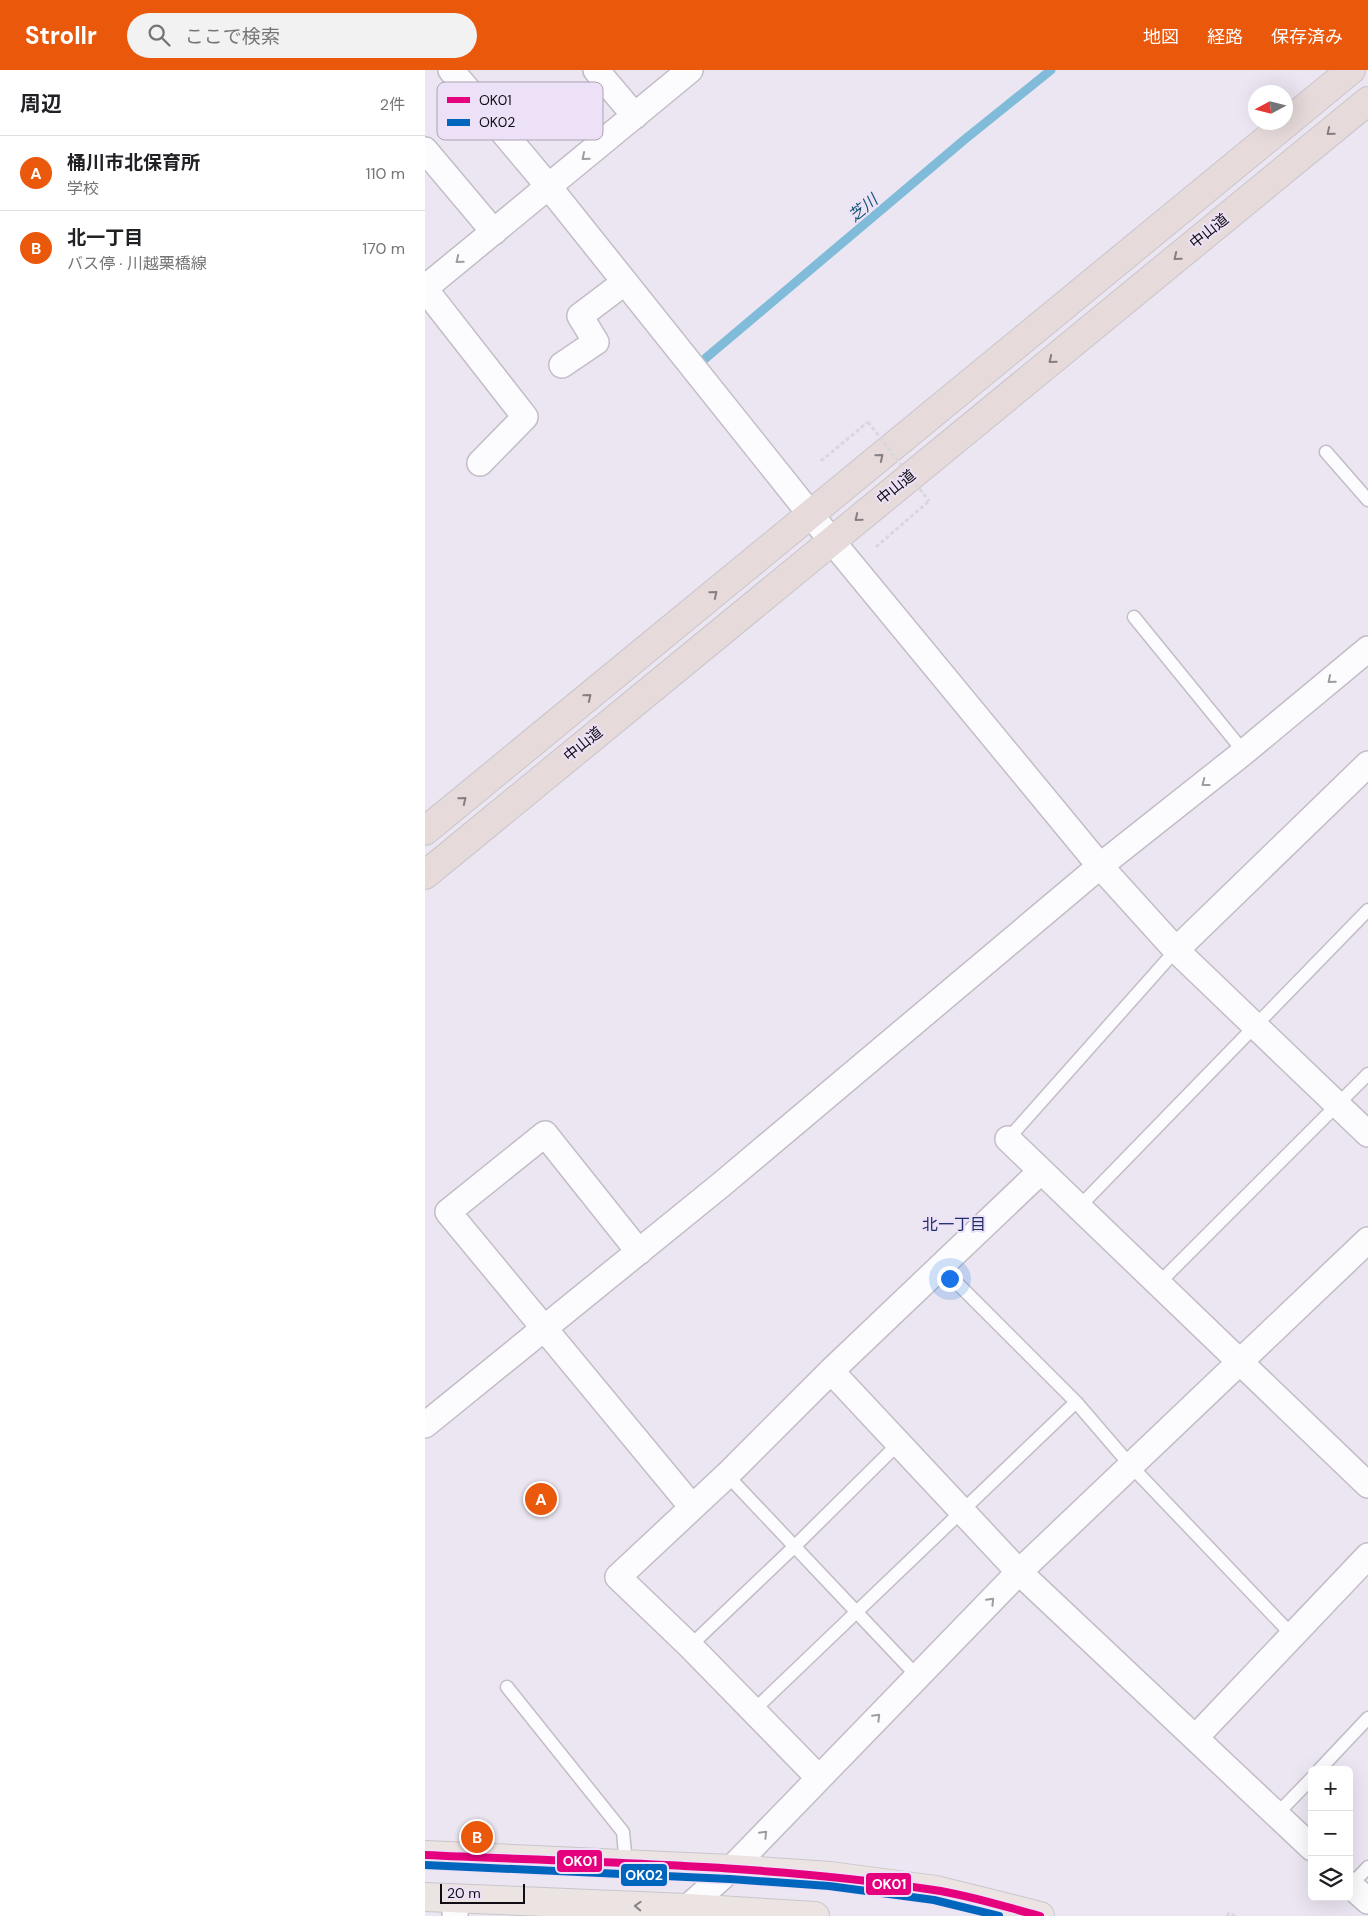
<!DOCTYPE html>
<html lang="ja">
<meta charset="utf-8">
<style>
:root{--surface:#fff;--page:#f2f2f2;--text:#202124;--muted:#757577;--line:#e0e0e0;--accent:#ea580c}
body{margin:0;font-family:"DM Sans","Noto Sans JP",sans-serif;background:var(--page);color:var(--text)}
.controls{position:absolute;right:15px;bottom:15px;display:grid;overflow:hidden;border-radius:8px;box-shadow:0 5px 20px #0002}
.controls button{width:45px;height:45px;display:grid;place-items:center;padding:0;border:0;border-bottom:1px solid var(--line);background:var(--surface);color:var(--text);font:25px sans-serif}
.compass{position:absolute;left:823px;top:15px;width:45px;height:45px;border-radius:50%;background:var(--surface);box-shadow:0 5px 20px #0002;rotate:263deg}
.scale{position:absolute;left:15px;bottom:12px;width:85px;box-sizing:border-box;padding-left:5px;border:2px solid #110d15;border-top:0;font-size:14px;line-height:18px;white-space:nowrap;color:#110d15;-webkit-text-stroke:4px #ede1f7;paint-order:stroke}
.you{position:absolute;left:524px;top:1208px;width:18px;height:18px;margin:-12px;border:4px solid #fff;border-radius:50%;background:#1a73e8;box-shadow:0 0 0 8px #1a73e833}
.badge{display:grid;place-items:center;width:32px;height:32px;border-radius:50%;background:var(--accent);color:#fff;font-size:16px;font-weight:700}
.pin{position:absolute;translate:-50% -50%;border:2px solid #fff;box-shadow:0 1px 5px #0006}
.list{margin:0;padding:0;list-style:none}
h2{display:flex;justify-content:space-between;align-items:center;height:65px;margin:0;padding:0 20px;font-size:21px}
h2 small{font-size:16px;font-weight:400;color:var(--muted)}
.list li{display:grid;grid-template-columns:32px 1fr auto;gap:15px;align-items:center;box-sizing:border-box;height:75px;padding:0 20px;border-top:1px solid var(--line)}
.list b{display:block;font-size:19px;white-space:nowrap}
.list p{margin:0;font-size:16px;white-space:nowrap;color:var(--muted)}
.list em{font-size:16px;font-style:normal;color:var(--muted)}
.icon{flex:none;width:28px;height:28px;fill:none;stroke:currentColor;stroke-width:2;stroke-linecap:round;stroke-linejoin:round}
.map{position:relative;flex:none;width:943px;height:1846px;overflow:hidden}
header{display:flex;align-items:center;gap:30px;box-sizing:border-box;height:70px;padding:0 25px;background:var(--accent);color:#fff}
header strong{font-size:24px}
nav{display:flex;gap:28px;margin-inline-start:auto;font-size:18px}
.search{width:350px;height:45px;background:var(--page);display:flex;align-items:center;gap:12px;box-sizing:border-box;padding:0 18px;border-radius:28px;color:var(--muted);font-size:19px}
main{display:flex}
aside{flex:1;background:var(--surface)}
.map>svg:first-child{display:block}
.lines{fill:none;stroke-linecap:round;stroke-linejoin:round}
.stream{stroke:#80bbd9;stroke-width:9}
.service-casing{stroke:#c2bdc7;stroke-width:15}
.minor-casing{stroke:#c2bdc7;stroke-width:28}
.primary-casing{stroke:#c8c6cb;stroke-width:30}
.trunk-casing{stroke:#c8c6cb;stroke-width:30}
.path{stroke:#d9d7db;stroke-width:3;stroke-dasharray:4 2.5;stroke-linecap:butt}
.service{stroke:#fcfbfd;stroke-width:12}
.minor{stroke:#fcfbfd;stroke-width:25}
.primary{stroke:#ece3e3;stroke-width:28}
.trunk{stroke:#e6dada;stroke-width:28}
.path-bridge{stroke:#d9d7db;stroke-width:3;stroke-dasharray:4 2.5;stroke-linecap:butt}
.bus-1-casing{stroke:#ede1f7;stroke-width:11}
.bus-2-casing{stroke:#ede1f7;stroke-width:11}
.bus-1{stroke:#e5007d;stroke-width:8}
.bus-2{stroke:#0065bd;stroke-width:8}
.oneway{stroke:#867e81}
.oneway2{stroke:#9e9ca0}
.oneway3{stroke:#898386}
.labels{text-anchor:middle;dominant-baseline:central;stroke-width:4;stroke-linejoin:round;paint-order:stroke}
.street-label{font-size:15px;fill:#110d15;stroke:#ede1f7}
.water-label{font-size:16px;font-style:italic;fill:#125772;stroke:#ede1f7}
.neighbourhood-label{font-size:16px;fill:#1d3068;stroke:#ede1f7}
.key{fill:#ede1f7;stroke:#aba1b3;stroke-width:1}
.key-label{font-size:14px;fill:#110d15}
.line-badge{stroke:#ede1f7;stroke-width:2}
.badge-label{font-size:14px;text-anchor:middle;font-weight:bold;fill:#fff}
</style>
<header>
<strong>Strollr</strong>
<div class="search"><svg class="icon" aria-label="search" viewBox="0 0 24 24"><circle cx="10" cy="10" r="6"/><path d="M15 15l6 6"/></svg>ここで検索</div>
<nav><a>地図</a><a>経路</a><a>保存済み</a></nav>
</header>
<main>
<aside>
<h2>周辺<small>2件</small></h2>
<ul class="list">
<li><span class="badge">A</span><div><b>桶川市北保育所</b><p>学校</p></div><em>110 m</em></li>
<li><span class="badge">B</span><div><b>北一丁目</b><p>バス停 · 川越栗橋線</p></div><em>170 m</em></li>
</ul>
</aside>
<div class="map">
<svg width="943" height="1846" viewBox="0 0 943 1846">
<rect width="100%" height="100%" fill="#ece6f2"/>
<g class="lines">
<path class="stream" d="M269,298L539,70L626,0"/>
<g class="service-casing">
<path id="service" d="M901,382L943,430
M709,547L819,682
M583,1069L751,880
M654,1137L943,840
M516,1197L651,1332L706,1396L868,1566
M733,1214L943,1004
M302,1405L492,1606
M265,1576L370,1476L474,1373
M82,1617L198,1762L201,1794
M328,1641L651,1332
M894,1700L943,1648
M851,1745L887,1708
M926,1815L943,1797"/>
</g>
<g class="minor-casing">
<path id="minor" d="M26,0L124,117L406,470L675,796L751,880L943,1064
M171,0L210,46
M0,80L69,162
M0,218L265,0
M0,219L100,347L55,393
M137,295L171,272L155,246L200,212
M751,880L943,694
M583,1069L943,1415
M214,1182L120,1064L23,1142L267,1437
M406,1301L594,1502L887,1778
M0,1355L297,1114L675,796L819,682L943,579
M770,1668L943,1486
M393,1707L265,1576L193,1507L302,1405L406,1301L616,1101
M924,1814L943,1831
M30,1846L31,1828
M253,1846L306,1799L594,1502L943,1170"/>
</g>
<g class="primary-casing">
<path id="primary" d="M0,1785L306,1799L405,1806L511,1820L615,1846
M0,1827L262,1838L390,1846"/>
</g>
<g class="trunk-casing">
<path id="trunk" d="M0,761L926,0
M0,805L943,31"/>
</g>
<path class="path" d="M396,391L443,352
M451,477L504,431
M802,1846L804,1843L810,1846"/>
<use href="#service" class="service"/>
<use href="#minor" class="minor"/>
<use href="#primary" class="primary"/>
<use href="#trunk" class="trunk"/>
<path class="path-bridge" d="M443,352L504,431"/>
<g class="bus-1-casing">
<path id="bus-1" d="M0,1785C169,1793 341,1794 509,1820C544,1825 580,1837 615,1846"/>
</g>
<g class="bus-2-casing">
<path id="bus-2" d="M0,1795L305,1809L404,1816L509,1830L574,1846"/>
</g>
<use href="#bus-1" class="bus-1"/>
<use href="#bus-2" class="bus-2"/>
</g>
<defs><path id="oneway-chevron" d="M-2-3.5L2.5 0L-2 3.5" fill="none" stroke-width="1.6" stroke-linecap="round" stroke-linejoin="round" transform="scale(1.25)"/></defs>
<g class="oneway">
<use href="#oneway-chevron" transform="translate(905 62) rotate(141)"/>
<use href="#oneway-chevron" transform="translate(752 187) rotate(141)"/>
<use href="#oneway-chevron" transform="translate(627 290) rotate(141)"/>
<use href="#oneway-chevron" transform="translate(455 387) rotate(-39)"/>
<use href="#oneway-chevron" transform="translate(433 448) rotate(141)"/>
<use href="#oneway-chevron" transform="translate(289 524) rotate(-39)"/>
<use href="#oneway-chevron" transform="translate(163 627) rotate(-39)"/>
<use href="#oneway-chevron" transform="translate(38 730) rotate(-39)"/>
</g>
<g class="oneway2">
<use href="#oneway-chevron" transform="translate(160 87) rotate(140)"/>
<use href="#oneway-chevron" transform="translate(34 190) rotate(141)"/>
<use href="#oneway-chevron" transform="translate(906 610) rotate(140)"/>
<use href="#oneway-chevron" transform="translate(780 713) rotate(142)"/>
<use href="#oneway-chevron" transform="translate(566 1531) rotate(-46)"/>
<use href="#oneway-chevron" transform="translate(452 1647) rotate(-45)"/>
<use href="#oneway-chevron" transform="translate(339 1764) rotate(-46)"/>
</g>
<use class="oneway3" href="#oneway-chevron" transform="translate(213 1836) rotate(-178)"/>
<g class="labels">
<g class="street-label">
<text transform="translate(784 161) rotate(-39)">中山道</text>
<text transform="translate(471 417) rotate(-39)">中山道</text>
<text transform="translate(158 674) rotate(-39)">中山道</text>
</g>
<g class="water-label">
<text transform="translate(438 138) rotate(-40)">芝川</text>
</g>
<g class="neighbourhood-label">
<text x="529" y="1154">北一丁目</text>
</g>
</g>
<rect x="12" y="12" width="166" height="58" rx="8" class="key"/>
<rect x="22" y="27" width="23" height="6" fill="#e5007d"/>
<rect x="22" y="49" width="23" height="7" fill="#0065bd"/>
<g class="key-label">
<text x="54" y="35">OK01</text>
<text x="54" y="57">OK02</text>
</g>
<g class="line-badge">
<rect x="131" y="1779" width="47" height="24" rx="5" fill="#e5007d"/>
<rect x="195" y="1793" width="48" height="24" rx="5" fill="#0065bd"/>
<rect x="440" y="1802" width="47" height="24" rx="5" fill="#e5007d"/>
</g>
<g class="badge-label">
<text x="155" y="1796">OK01</text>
<text x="219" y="1810">OK02</text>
<text x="464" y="1819">OK01</text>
</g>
</svg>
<div class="controls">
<button>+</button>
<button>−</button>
<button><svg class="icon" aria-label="layers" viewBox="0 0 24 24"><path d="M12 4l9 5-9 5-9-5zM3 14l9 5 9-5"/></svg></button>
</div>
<svg class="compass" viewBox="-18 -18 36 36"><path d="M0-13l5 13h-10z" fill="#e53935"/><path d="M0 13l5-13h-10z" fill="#757577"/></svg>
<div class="scale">20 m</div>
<div class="you"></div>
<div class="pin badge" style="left:116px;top:1429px">A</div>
<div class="pin badge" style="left:52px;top:1767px">B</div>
</div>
</main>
